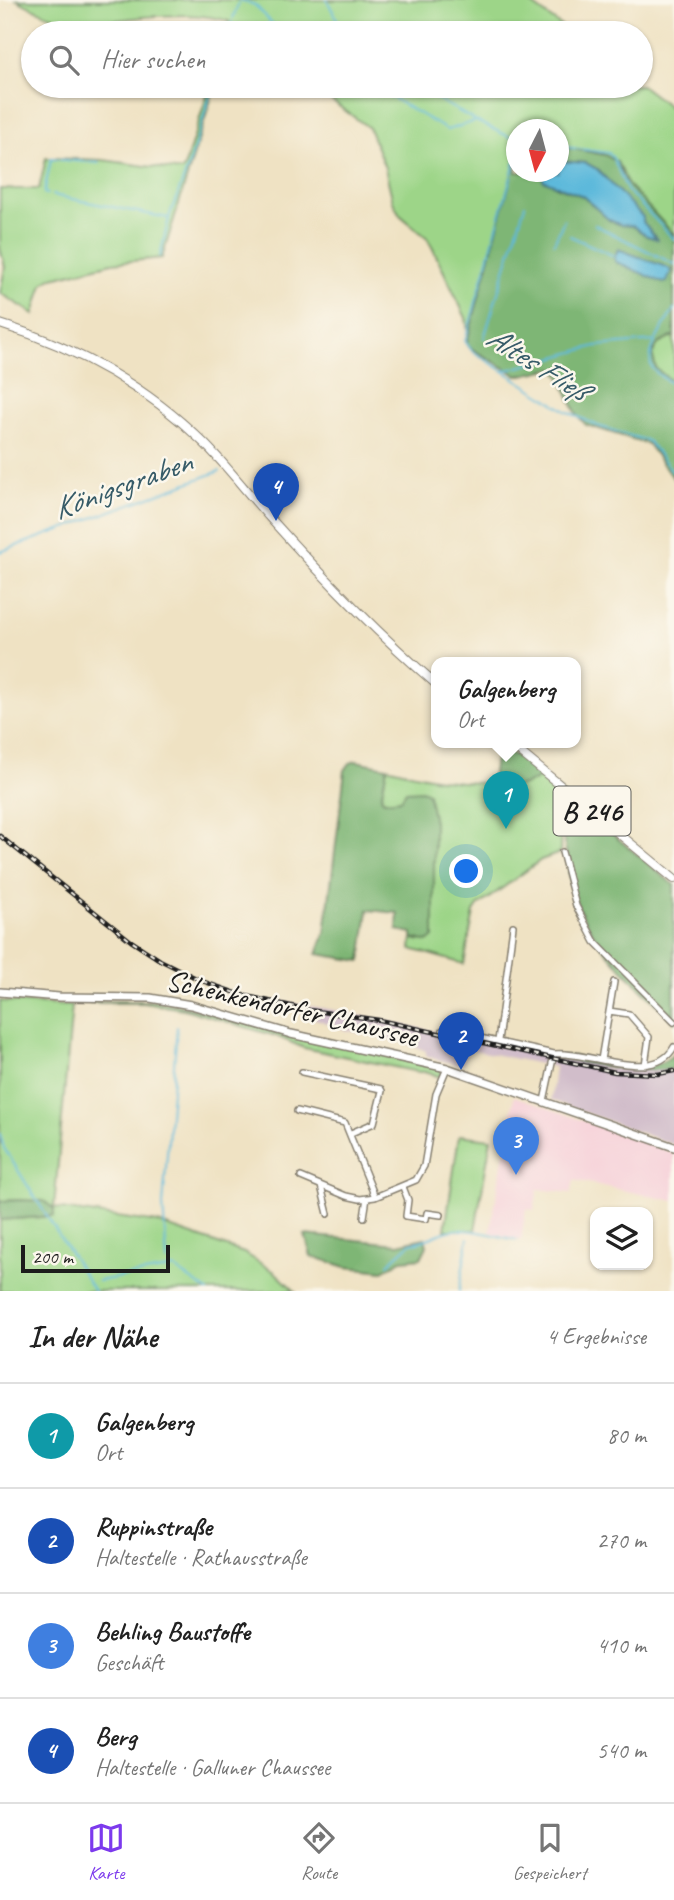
<!DOCTYPE html>
<html lang="de">
<meta charset="utf-8">
<style>
:root{--surface:#fff;--page:#f2f2f2;--text:#222;--muted:#767676;--line:#e0e0e0;--accent:#7c3aed}
body{margin:0;font-family:Caveat,sans-serif;background:var(--page);color:var(--text)}
.controls{position:absolute;right:21px;bottom:21px;display:grid;overflow:hidden;border-radius:14px;box-shadow:0 2px 5px #0004}
.controls button{width:63px;height:63px;display:grid;place-items:center;padding:0;border:0;border-bottom:2px solid var(--line);background:var(--surface);color:var(--text);font:35px sans-serif}
.compass{position:absolute;left:506px;top:119px;width:63px;height:63px;border-radius:50%;background:var(--surface);box-shadow:0 2px 5px #0004;rotate:186deg}
.scale{position:absolute;left:21px;bottom:18px;width:149px;box-sizing:border-box;padding-left:7px;border:4px solid #1c1c1c;border-top:0;font-size:19px;line-height:24px;white-space:nowrap;color:#1c1c1c;-webkit-text-stroke:5px #fbf7ec;paint-order:stroke}
.you{position:absolute;left:467px;top:872px;width:24px;height:24px;margin:-18px;border:5px solid #fff;border-radius:50%;background:#1a73e8;box-shadow:0 0 0 10px #1a73e833}
.badge{display:grid;place-items:center;width:46px;height:46px;border-radius:50%;background:var(--accent);color:#fff;font-size:23px;font-weight:700}
.pin{position:absolute;translate:-50% -58px;filter:drop-shadow(0 2px 4px #0008)}
.pin::after{content:'';position:absolute;top:37px;width:24px;height:21px;background:inherit;clip-path:polygon(0 0,100% 0,50% 100%)}
.popup{position:absolute;left:431px;top:657px;width:150px;height:91px;box-sizing:border-box;display:grid;place-content:center;border-radius:14px;background:var(--surface);filter:drop-shadow(0 2px 5px #0005);font-size:23px;white-space:nowrap;color:var(--muted)}
.popup b{font-size:26px;color:var(--text)}
.popup::after{content:'';position:absolute;left:50%;top:100%;margin-left:-14px;border:14px solid transparent;border-top-color:var(--surface)}
.list{margin:0;padding:0;list-style:none}
h2{display:flex;justify-content:space-between;align-items:center;height:91px;margin:0;padding:0 28px;font-size:30px}
h2 small{font-size:23px;font-weight:400;color:var(--muted)}
.list li{display:grid;grid-template-columns:46px 1fr auto;gap:21px;align-items:center;box-sizing:border-box;height:105px;padding:0 28px;border-top:2px solid var(--line)}
.list b{display:block;font-size:26px;white-space:nowrap}
.list p{margin:0;font-size:23px;white-space:nowrap;color:var(--muted)}
.list em{font-size:23px;font-style:normal;color:var(--muted)}
.icon{flex:none;width:38px;height:38px;fill:none;stroke:currentColor;stroke-width:2;stroke-linecap:round;stroke-linejoin:round}
.map{position:relative;flex:none;width:674px;height:1291px;overflow:hidden}
.search{position:absolute;background:var(--surface);box-shadow:0 2px 5px #0004;left:21px;right:21px;top:21px;height:77px;display:flex;align-items:center;gap:18px;box-sizing:border-box;padding:0 24px;border-radius:38px;color:var(--muted);font-size:26px}
.sheet{height:511px;background:var(--surface)}
nav{display:flex;justify-content:space-around;align-items:center;box-sizing:border-box;height:98px;border-top:2px solid var(--line);background:var(--surface);font-size:19px;color:var(--muted)}
nav a{display:grid;justify-items:center;gap:4px}
nav .on{color:var(--accent)}
.map>svg:first-child{display:block}
.built{fill:#f6cfd8}
.industrial{fill:#d1bdca}
.green{fill:#9dd588;stroke:#5c7852;stroke-width:2}
.forest{fill:#7eb674;stroke:#4d6948;stroke-width:2}
.water{fill:#5db9db;stroke:#3c6a7c;stroke-width:2}
.lines{fill:none;stroke-linecap:round;stroke-linejoin:round}
.stream{stroke:#5db9db;stroke-width:2}
.minor-casing{stroke:#867f70;stroke-width:8}
.secondary-casing{stroke:#867f70;stroke-width:10}
.primary-casing{stroke:#867f70;stroke-width:10}
.minor{stroke:#fff;stroke-width:5}
.secondary{stroke:#fff;stroke-width:7}
.primary{stroke:#fff;stroke-width:8}
.rail-casing{stroke:#1c1c1c;stroke-width:4.5}
.rail{stroke:#fbf7ec;stroke-width:2;stroke-dasharray:5;stroke-linecap:butt}
.labels{text-anchor:middle;dominant-baseline:central;stroke-width:5;stroke-linejoin:round;paint-order:stroke}
.shield{fill:#fbf7ec;stroke:#5f5e5a;stroke-width:2}
.shield-label{font-size:28px;font-weight:bold;fill:#1c1c1c}
.street-label{font-size:30px;fill:#1c1c1c;stroke:#fbf7ec}
.water-label{font-size:32px;font-style:italic;fill:#365b68;stroke:#fbf7ec}
</style>
<div class="map">
<svg width="674" height="1291" viewBox="0 0 674 1291">
<rect width="100%" height="100%" fill="#fbf7ec"/>
<filter id="ink" filterUnits="userSpaceOnUse"><feTurbulence type="fractalNoise" baseFrequency=".0143" numOctaves="2"/><feDisplacementMap in="SourceGraphic" scale="14" xChannelSelector="R" yChannelSelector="G"/><feConvolveMatrix kernelMatrix="1 2 1 2 8 2 1 2 1" color-interpolation-filters="sRGB"/></filter>
<filter id="wash" filterUnits="userSpaceOnUse"><feTurbulence type="fractalNoise" baseFrequency=".00686" numOctaves="4" result="noise"/><feDisplacementMap in="SourceGraphic" scale="28" xChannelSelector="R" yChannelSelector="G"/><feGaussianBlur stdDeviation="1.57" result="paint"/><feColorMatrix in="noise" values="0 0 0 0 0 0 0 0 0 0 0 0 0 0 0 0 0 1.4 0 .05"/><feComposite in="paint" operator="in"/></filter>
<g filter="url(#wash)">
<rect width="100%" height="100%" fill="#efe2c3"/>
<path class="built" d="M514,1096L671,1152L674,1156V1201L574,1180L571,1193L538,1189L534,1210L526,1209L521,1240L490,1232Z"/>
<path class="industrial" d="M280,1001L340,1011L610,1069L645,1071L674,1069V1145L551,1100L555,1067L469,1049L462,1066L426,1056V1051L406,1043L345,1030L279,1005Z"/>
<path class="green" d="M17,0H526L571,33H242L233,26L230,33H226L229,21C202,13 170,15 143,17C121,19 99,24 78,22C56,20 35,10 17,0Z
M641,85L670,107L674,104V235L627,184L621,168L605,155L559,146L558,130H516V159L468,332L466,318L432,247L427,238L400,215L393,202L385,168L369,128L311,86Z
M210,86H215L162,258L112,263L49,279L43,284L34,314L0,293L5,267L0,248V189H39L46,158H49L103,160L181,171L184,168Z
M674,336V383L656,369L652,354L658,344Z
M387,767C422,776 454,784 491,783L492,780C503,793 526,787 538,778L537,772L564,795L566,800C558,816 561,836 560,853L541,860L478,906L474,912L464,964L411,949L412,938L419,941L434,937V822L401,799L392,802L381,798Z
M0,1001L72,1006L54,1208L158,1223L244,1253L275,1272L295,1291H0V1220L54,1216L53,1208L22,1200L0,1201Z
M70,1001H149L173,1004L440,1069L442,1073L439,1077L429,1072H418L304,1048L276,1036L184,1009L144,1003H72Z
M459,1135L491,1139L475,1230H445Z"/>
<path class="forest" d="M559,146L605,155L617,162L627,184L674,235V336L658,344L652,354L656,369L674,383V479L648,444L586,425L577,415L559,374L554,368L518,376L469,347L467,342L516,159V172H543L542,174L556,186L583,196L609,220L621,225L633,226L647,236L656,238L643,222L642,217L597,169L586,163L559,161Z
M502,751C516,754 534,764 538,778C526,786 510,790 495,784L492,780L495,758Z
M356,761L387,767L381,798L384,801L401,799L406,791L422,790L428,793L434,822V937L428,942L412,938V933L397,930L398,913L368,910L361,961L317,954L325,933L345,770L350,763Z
M566,800L572,801L674,885V1021C636,982 588,944 572,890C569,878 568,865 566,852C563,835 557,817 566,800Z
M674,1054V1069C634,1073 598,1066 559,1058C568,1054 577,1057 587,1059C615,1065 651,1076 674,1054Z
M22,1200L44,1201L54,1209V1216L0,1220V1201Z
M305,1235L398,1244L425,1238L427,1246L421,1258L402,1260L383,1271L346,1267L311,1256Z"/>
<path class="water" d="M559,161L586,163L597,169L643,217V222L657,239L647,236L633,226L621,225L609,220L583,196L543,180V172H558Z
M618,249L669,268L671,272L667,282L663,283L616,262L614,258Z"/>
<g class="lines">
<path class="stream" d="M240,0L255,5L281,33
M327,0L344,33
M233,18L239,2
M229,33L232,22
M372,86L447,130L476,121L510,137
M414,86L474,120
M558,146L609,153L613,158L627,190L674,239
M516,159L465,341L472,351L566,411L598,426L648,441L674,473
M47,194L44,193L51,159L100,163
M52,195L168,218
M595,225L674,264
M570,236L614,256
M554,243L564,220
M160,256L170,214L190,162L213,86
M674,309C667,322 644,352 652,367C656,375 667,380 674,385
M484,338L525,205
M504,371L596,346L656,341
M0,552L220,471
M0,1134L4,1148L94,1291
M167,1261L163,1205L177,1027
M388,1264L411,1243C427,1242 438,1232 454,1230C471,1228 499,1237 517,1240
M98,1281L174,1268L208,1291
M459,1291L468,1238"/>
</g>
</g>
<g filter="url(#ink)">
<g class="lines">
<g class="minor-casing">
<path id="minor" d="M562,852L576,906L595,942L674,1022
M609,1011L629,1014L649,1037L645,1065
M443,1030L554,1054C587,1050 654,1085 674,1047
M498,1041L513,926
M601,1060L614,982
M302,1072L381,1089L382,1091L374,1123L351,1133
M544,1101L554,1054
M297,1111L345,1123L375,1197
M301,1177L346,1196L360,1199L375,1197L416,1180L424,1166L436,1094L447,1068
M321,1186L328,1214
M403,1187L408,1200L406,1216L426,1219L427,1213L441,1215
M364,1217L367,1198"/>
</g>
<g class="secondary-casing">
<path id="secondary" d="M0,992L59,997L150,998L191,1005L291,1034L447,1068L674,1147"/>
</g>
<g class="primary-casing">
<path id="primary" d="M0,324C78,348 145,385 204,443C228,467 248,494 271,519C322,576 378,634 436,684
M509,743L674,879"/>
</g>
<use href="#minor" class="minor"/>
<use href="#secondary" class="secondary"/>
<use href="#primary" class="primary"/>
<g class="rail-casing">
<path id="rail" d="M0,836L131,941L160,960L202,981L242,995L309,1010L379,1020L615,1072L658,1074L674,1071"/>
</g>
<use href="#rail" class="rail"/>
</g>
</g>
<g class="labels">
<rect class="shield" x="553.5" y="786.5" width="77" height="49" rx="5"/>
<g class="shield-label">
<text x="592" y="811">B 246</text>
</g>
<g class="street-label">
<text transform="translate(292 1008) rotate(13)">Schenkendorfer Chaussee</text>
</g>
<g class="water-label">
<text transform="translate(537 363) rotate(32)">Altes Fließ</text>
<text transform="translate(122 485) rotate(-20)">Königsgraben</text>
</g>
</g>
</svg>
<div class="controls">
<button><svg class="icon" aria-label="layers" viewBox="0 0 24 24"><path d="M12 4l9 5-9 5-9-5zM3 14l9 5 9-5"/></svg></button>
</div>
<svg class="compass" viewBox="-18 -18 36 36"><path d="M0-13l5 13h-10z" fill="#e53935"/><path d="M0 13l5-13h-10z" fill="#767676"/></svg>
<div class="scale">200 m</div>
<div class="you"></div>
<div class="pin badge" style="left:506px;top:829px;background:#0f9aa8">1</div>
<div class="popup"><b>Galgenberg</b>Ort</div>
<div class="pin badge" style="left:461px;top:1070px;background:#1a4fb4">2</div>
<div class="pin badge" style="left:516px;top:1175px;background:#3f7fe0">3</div>
<div class="pin badge" style="left:276px;top:521px;background:#1a4fb4">4</div>
<div class="search"><svg class="icon" aria-label="search" viewBox="0 0 24 24"><circle cx="10" cy="10" r="6"/><path d="M15 15l6 6"/></svg>Hier suchen</div>
</div>
<section class="sheet">
<h2>In der Nähe<small>4 Ergebnisse</small></h2>
<ul class="list">
<li><span class="badge" style="background:#0f9aa8">1</span><div><b>Galgenberg</b><p>Ort</p></div><em>80 m</em></li>
<li><span class="badge" style="background:#1a4fb4">2</span><div><b>Ruppinstraße</b><p>Haltestelle · Rathausstraße</p></div><em>270 m</em></li>
<li><span class="badge" style="background:#3f7fe0">3</span><div><b>Behling Baustoffe</b><p>Geschäft</p></div><em>410 m</em></li>
<li><span class="badge" style="background:#1a4fb4">4</span><div><b>Berg</b><p>Haltestelle · Galluner Chaussee</p></div><em>540 m</em></li>
</ul>
</section>
<nav>
<a class="on"><svg class="icon" aria-label="map" viewBox="0 0 24 24"><path d="M3 6l6-2 6 2 6-2v14l-6 2-6-2-6 2zM9 4v14M15 6v14"/></svg>Karte</a>
<a><svg class="icon" aria-label="directions" viewBox="0 0 24 24"><path d="M12 3l9 9-9 9-9-9zM9 14v-3h6M13 9l2 2-2 2"/></svg>Route</a>
<a><svg class="icon" aria-label="saved" viewBox="0 0 24 24"><path d="M7 4h10v16l-5-4-5 4z"/></svg>Gespeichert</a>
</nav>
